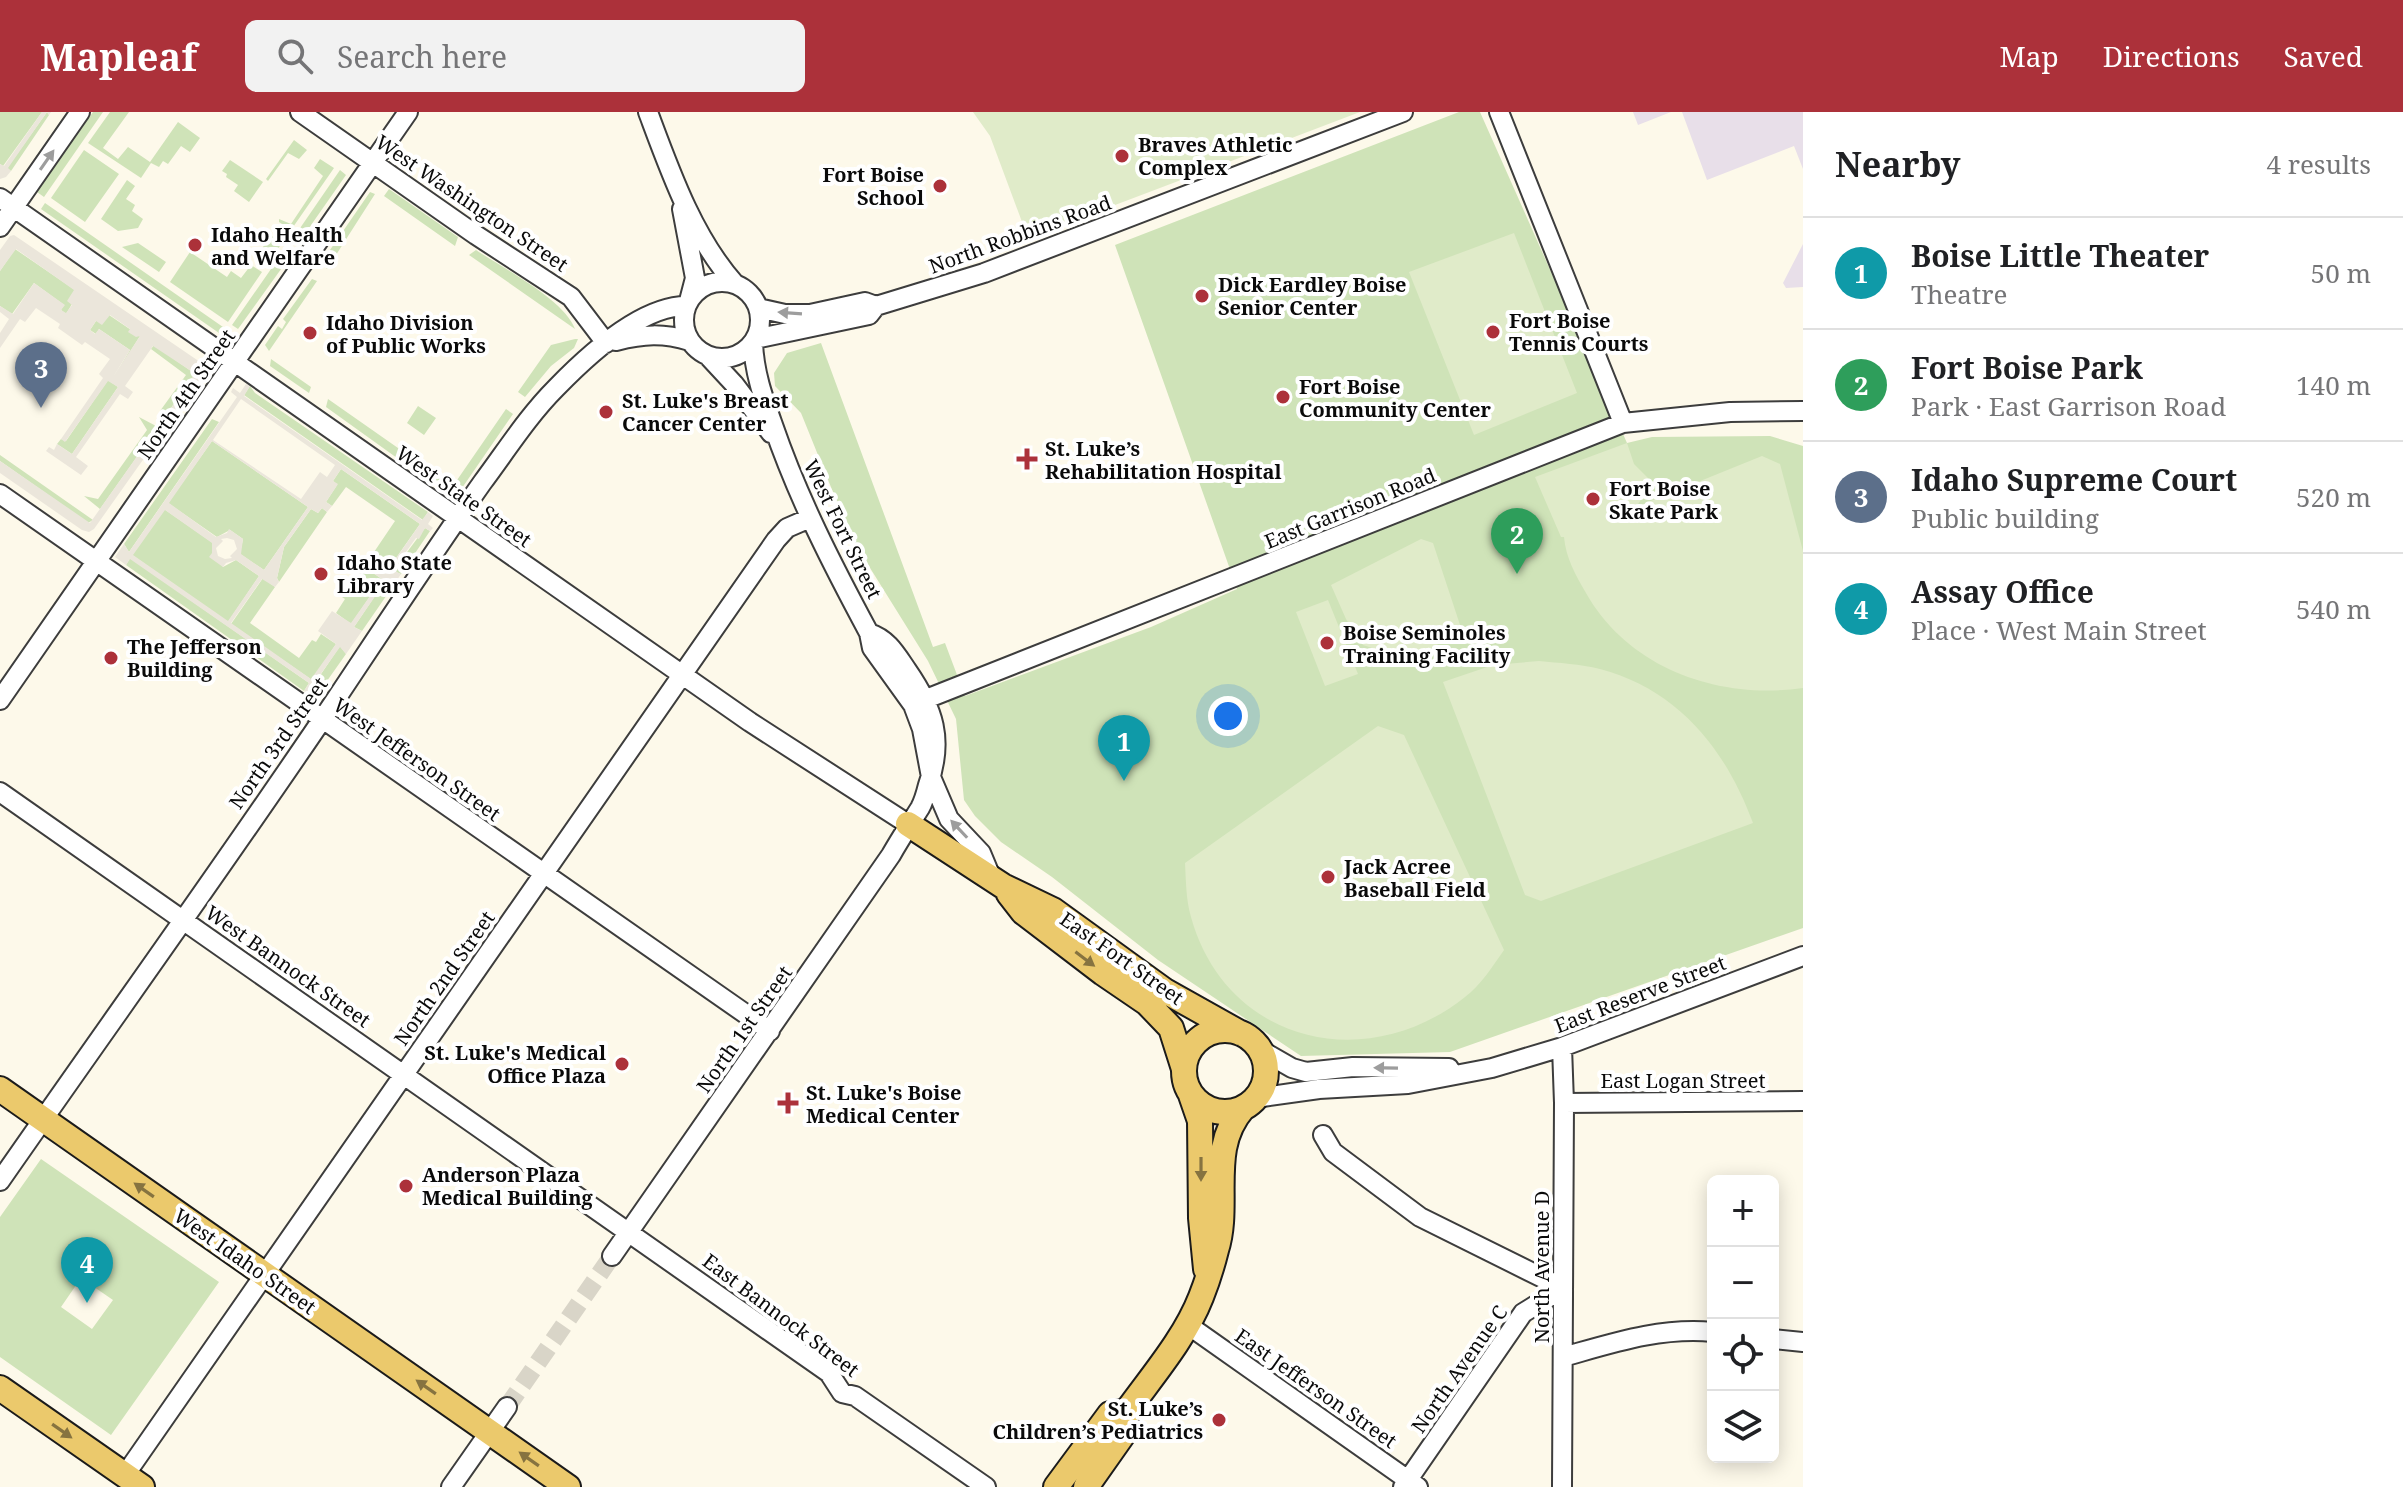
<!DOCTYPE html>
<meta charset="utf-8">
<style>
:root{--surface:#fff;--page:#f2f2f2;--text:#202124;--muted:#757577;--line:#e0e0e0;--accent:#ac313a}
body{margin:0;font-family:"Noto Serif",serif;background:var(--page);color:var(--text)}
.controls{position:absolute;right:24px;bottom:24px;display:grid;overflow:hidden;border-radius:12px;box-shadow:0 4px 20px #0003}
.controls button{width:72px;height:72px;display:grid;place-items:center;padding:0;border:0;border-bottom:2px solid var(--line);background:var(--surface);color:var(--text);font:40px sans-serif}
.you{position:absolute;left:1228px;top:604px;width:28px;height:28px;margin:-20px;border:6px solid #fff;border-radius:50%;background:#1a73e8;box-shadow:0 0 0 12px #1a73e833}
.badge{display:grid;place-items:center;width:52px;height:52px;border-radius:50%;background:var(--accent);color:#fff;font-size:26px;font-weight:700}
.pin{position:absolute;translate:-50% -66px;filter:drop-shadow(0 2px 4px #0008)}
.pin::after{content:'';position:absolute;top:42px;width:28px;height:24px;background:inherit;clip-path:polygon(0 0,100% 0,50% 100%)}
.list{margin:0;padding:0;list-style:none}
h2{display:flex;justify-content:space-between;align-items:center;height:104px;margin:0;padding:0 32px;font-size:34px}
h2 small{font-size:26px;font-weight:400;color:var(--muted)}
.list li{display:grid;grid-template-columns:52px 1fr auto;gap:24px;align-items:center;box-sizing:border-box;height:112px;padding:0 32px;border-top:2px solid var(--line)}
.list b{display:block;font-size:30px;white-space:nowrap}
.list p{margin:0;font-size:26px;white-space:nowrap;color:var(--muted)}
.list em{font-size:26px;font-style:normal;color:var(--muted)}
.icon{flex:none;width:44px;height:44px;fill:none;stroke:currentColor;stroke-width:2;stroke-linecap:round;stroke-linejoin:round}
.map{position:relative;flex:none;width:1803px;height:1375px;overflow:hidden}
header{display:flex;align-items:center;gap:48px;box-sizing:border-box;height:112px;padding:0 40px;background:var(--accent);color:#fff}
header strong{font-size:38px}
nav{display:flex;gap:44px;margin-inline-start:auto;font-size:28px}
.search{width:560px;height:72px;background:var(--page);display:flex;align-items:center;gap:20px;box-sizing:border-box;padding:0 28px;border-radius:12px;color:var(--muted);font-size:30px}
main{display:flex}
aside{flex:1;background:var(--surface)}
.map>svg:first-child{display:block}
.industrial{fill:#e8dfe9}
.green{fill:#cfe3b8;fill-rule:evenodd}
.pitch{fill:#e0ebc9}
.plaza{fill:#ebe6db;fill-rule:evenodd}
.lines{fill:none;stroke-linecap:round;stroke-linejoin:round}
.minor-tunnel{stroke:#d9d5c8;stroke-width:18;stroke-dasharray:18 9;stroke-linecap:butt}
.minor-casing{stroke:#3d3d3d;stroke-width:22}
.major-casing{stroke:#1b1b1b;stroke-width:28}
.minor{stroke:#fff;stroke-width:18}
.major{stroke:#ebc96c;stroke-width:24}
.oneway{fill:#9d9d9d}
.oneway2{fill:#867340}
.poi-dot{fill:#ac313a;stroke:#fff;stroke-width:3}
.labels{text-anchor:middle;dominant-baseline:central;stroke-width:8;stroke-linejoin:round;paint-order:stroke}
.poi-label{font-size:20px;font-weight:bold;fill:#0a0a0a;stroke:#fff;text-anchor:start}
.street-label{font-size:20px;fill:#0a0a0a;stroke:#fff}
</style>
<header>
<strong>Mapleaf</strong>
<div class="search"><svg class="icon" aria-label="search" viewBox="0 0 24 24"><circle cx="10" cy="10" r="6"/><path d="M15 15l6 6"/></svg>Search here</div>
<nav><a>Map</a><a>Directions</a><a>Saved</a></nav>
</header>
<main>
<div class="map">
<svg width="1803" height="1375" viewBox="0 0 1803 1375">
<rect width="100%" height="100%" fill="#fdf9ea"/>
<path class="industrial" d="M1633,0H1671L1638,13Z
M1682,0H1803V57L1794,34L1707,68Z
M1803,132V175L1786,176L1783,171Z"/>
<path class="green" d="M0,0H42L3,54L0,52Z
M47,0L49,3L11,59L7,56Z
M93,0H103L44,85L37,80Z
M110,0H129L103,36L118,47L128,35L150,50L178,10L200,26L190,40L181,34L168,52L163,49L159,55L151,51L141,66L88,31Z
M1459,0H1480L1627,331L1652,325L1770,324L1803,334V816L1450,940L1301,944L1158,848L1052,765L1001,730L975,704L964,688L956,607L928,549L852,427L801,301L775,274L774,261L787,241L821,231L933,535L945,531L965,584L1151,515L1237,477L1115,133Z
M294,28L307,38L299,47L288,41L268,69L266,67Z
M84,38L119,62L85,110L51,86Z
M320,47L334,56L291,118L279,110V107L291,112L323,64L314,56Z
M230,48L263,70L249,90L234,79L238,73L226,65L227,62L222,59Z
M340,58L346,63L302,126L296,122Z
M127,68L135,74L126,87L135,93L132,99L143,107L138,116L118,119L101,107Z
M389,77L458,125L455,134L384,84Z
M370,80L375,82L327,157L321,151Z
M45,91L223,215L219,221L41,97Z
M261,116L282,131L266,154L255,147L265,132L255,125Z
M138,131L166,150L159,160L122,135Z
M287,134L294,139L238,217L232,213Z
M15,137L75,178L72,192L66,202L61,198L64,193L34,171L12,202L0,194V159Z
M476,138C503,156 565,188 575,217L469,143Z
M190,140L227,165L231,159L241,166L251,153L262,160L228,210L170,170Z
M312,167L317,169L269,239L265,233L278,214L282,217L286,210L283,207Z
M109,203L140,224L114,265L130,238L99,217L96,222L90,218L96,209Z
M575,227H578L574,236L551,254L525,285L518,280L551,233Z
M154,233L191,259L193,265L166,303L160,299L186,263L151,237Z
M271,247L311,275L309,281L270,254Z
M108,268L118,275L72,342L57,332L61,327L66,329Z
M250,274L255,281L428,400L423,408L244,283Z
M328,287L448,371L443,379L326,295Z
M418,294L436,306L424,323L407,311Z
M506,297L513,302L462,376L455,371Z
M139,305L158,315L100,397L84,384L98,387L147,318Z
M212,307L219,310L129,440L124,432Z
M212,329L308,395L264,458L240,442L243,427L230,418L217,425L168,391Z
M0,343L93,408L88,411L0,349Z
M341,357L420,412L389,456L372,443L395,409L346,375L332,394L326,390L337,373L333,369Z
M322,396L327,400L279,470L277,466L284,435L311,397L318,401Z
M164,397L213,431L212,437L223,455L236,448L259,464L228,510L132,443Z
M425,416L430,419L401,462L393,459Z
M130,446L309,571L304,579L126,453Z
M364,455L382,467L351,512L336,501L345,487L342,485Z
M263,466L275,475L250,511L299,546L312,528L316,530L321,522L336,532L312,568L231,512Z
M385,469L391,477L362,519L354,515Z
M340,534L346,542L322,576L315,571Z
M41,1047L219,1170L111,1323L0,1245V1105ZM81,1166L113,1188L92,1217L61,1195Z"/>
<path class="pitch" d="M973,0H1360L1028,126L990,24Z
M1514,121L1577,281L1474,323L1409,160Z
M1627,331L1634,352L1648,366L1649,376L1636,395L1762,344L1780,352L1803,439V576C1719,588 1629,557 1586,481C1575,462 1566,446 1564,425H1561L1535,365Z
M1421,427L1433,431L1462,519L1431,536L1396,544L1363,533L1346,507L1331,473Z
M1328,488L1358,562L1325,574L1296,500Z
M1539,549C1559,551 1580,552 1600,557C1679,578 1726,638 1753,711L1541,789L1525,783L1443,570L1493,553Z
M1378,614L1404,623L1504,838C1492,855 1481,873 1465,885C1366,964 1226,931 1191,805C1186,788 1186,769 1185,751Z"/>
<path class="plaza" d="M42,0H51L49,3L47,0L8,56L11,59L6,65L0,67V52L4,54Z
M14,123L200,250L204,256L203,263L94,417L89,420L82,418L0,361V349L90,411L193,265L191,259L153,234L125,274L133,280L128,287L120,282L76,345L88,354L81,363L46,339L49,335L54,338L57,332L72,342L118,275L108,269L65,330L61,327L103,266L99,262L110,247L85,230L82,233L58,216L60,212L36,196L25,210L20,207L0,236V221L9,207L0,200V194L13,202L34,171L65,193L61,198L66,201L72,193L67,189L74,178L16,137L0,159V138L10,124ZM110,203L130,217L128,220L136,225L140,224L113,265L130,238L99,217L95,222L90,218L96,209L102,213Z
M246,272L250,274L244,284L422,408L428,400L433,404L428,412L433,416L430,419L425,416L419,427L416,426L393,458L401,462L391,477L390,472L385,470L354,515L362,519L346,542L340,535L315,570L322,576L314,585L304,579L309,571L130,447L126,453L115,445L124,432L129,440L237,285L231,280L233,276L240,281ZM241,287L335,353L327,365L320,360L301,387L213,328ZM212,329L308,395L264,458L241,442L243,427L229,417L227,421L216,425L169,391ZM341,357L420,412L390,455L372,443L364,455L382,467L351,511L332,499L318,519L336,532L311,567L231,511L262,467L275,475L279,470L277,466L284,435L311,397L318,401L322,396L327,400L332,394L326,390L338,372L333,369ZM165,398L212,431V441L209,445L223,455L226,451L236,448L259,464L228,509L133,443ZM227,426L234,428L237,437L230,444L232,446L225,447L218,444L216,436L223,429L221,427Z"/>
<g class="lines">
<path class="minor-tunnel" d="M507,1295L612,1144"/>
<g class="minor-casing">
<path id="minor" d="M300,0L476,123L571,185L606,231
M648,0C670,59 693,125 735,172
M1499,0L1623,311
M0,86L750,610L908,712
M682,97L695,166L689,189
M0,115L80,0
M684 208a38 38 0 1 1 76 0a38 38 0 1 1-76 0Z
M758,196L785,202H810L865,190L876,194L984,161L1403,0
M755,227L869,203L876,194
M616,229C644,222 663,221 690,229
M753,230C754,260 763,285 773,313C798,386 833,454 869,521L872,536L913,593L922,617L931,665L949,707L981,741L991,765
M708,244L734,272L771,321
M0,382L770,919
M926,587L1623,311L1730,300L1803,299
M0,588L408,0
M0,680L829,1261L842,1281L855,1284L986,1375
M1562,935L1564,991L1562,1375
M1259,937L1292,956L1306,960L1353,955L1449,956
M1256,986L1319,977L1408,972L1492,956L1562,935L1803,844
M1564,991L1803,989
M1323,1023L1333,1040L1420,1105L1563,1176
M0,1069C112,908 227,749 336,587C384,515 432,442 482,371C506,339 528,304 556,276C587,244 641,194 686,194
M612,1144L891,743C900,727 910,712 920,696C924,689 926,681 928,673C944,628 934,597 907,558C896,542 888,527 869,521
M1188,1213L1418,1375
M1773,1227L1803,1230
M1563,1245C1613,1231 1660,1215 1713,1220
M125,1363L776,428L787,416L810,406
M451,1375L507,1295
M1403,1375L1523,1201L1563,1176"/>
</g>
<g class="major-casing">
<path id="major" d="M908,712L1003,774L1053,798L1165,879L1240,921
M1009,782L1023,800L1103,861L1147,891L1171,916L1184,957
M1184 959a41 41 0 1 1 82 0a41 41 0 1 1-82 0Z
M0,977L568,1375
M1191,983L1200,1009L1201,1106L1206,1157
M0,1276L142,1375
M1127,1299C1153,1263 1185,1226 1201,1185C1207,1170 1212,1154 1216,1138C1231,1091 1207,1037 1243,996
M1056,1375L1110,1302L1127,1299L1124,1321L1086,1375"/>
</g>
<use href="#minor" class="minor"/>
<use href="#major" class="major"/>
</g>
<defs><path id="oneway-solid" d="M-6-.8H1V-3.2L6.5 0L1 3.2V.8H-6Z" transform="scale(2)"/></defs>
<g class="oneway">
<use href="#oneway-solid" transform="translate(47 48) rotate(-55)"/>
<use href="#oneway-solid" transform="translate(790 201) rotate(-176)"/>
<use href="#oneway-solid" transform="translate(959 717) rotate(-133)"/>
<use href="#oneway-solid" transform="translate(1386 956) rotate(-179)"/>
</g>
<g class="oneway2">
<use href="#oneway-solid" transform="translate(1085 847) rotate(37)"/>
<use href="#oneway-solid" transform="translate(1201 1057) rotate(90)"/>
<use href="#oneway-solid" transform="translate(144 1078) rotate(-145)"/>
<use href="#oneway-solid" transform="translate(426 1275) rotate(-145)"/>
<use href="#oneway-solid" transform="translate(62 1319) rotate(35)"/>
<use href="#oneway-solid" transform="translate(529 1347) rotate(-145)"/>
</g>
<g class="poi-dot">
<circle cx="1122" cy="44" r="8"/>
<circle cx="940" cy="74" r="8"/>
<circle cx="195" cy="133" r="8"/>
<circle cx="1202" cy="184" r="8"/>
<circle cx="1493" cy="220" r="8"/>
<circle cx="310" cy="221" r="8"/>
<circle cx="1283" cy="285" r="8"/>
<circle cx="606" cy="300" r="8"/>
<path d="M1023 335h8v8h8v8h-8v8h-8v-8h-8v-8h8z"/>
<circle cx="1593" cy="387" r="8"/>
<circle cx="321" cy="462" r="8"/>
<circle cx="1327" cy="531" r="8"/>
<circle cx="111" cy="546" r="8"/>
<circle cx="1328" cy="765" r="8"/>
<circle cx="622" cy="952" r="8"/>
<path d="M784 979h8v8h8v8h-8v8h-8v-8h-8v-8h8z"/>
<circle cx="406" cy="1074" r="8"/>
<circle cx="1219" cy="1308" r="8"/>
</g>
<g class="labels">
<g class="poi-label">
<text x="1138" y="32">Braves Athletic<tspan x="1138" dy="23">Complex</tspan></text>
<text x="924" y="62" text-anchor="end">Fort Boise<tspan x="924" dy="23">School</tspan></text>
<text x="211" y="122">Idaho Health<tspan x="211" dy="23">and Welfare</tspan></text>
<text x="1218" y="172">Dick Eardley Boise<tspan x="1218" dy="23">Senior Center</tspan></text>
<text x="1509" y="208">Fort Boise<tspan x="1509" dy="23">Tennis Courts</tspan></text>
<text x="326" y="210">Idaho Division<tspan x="326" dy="23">of Public Works</tspan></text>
<text x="1299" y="274">Fort Boise<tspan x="1299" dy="23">Community Center</tspan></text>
<text x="622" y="288">St. Luke's Breast<tspan x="622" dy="23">Cancer Center</tspan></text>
<text x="1045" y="336">St. Luke’s<tspan x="1045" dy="23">Rehabilitation Hospital</tspan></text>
<text x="1609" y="376">Fort Boise<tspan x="1609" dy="23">Skate Park</tspan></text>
<text x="337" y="450">Idaho State<tspan x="337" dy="23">Library</tspan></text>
<text x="1343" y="520">Boise Seminoles<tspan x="1343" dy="23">Training Facility</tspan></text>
<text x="127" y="534">The Jefferson<tspan x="127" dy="23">Building</tspan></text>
<text x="1344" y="754">Jack Acree<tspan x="1344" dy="23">Baseball Field</tspan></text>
<text x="606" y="940" text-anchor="end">St. Luke's Medical<tspan x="606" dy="23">Office Plaza</tspan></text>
<text x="806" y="980">St. Luke's Boise<tspan x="806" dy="23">Medical Center</tspan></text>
<text x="422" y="1062">Anderson Plaza<tspan x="422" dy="23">Medical Building</tspan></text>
<text x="1203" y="1296" text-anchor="end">St. Luke’s<tspan x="1203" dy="23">Children’s Pediatrics</tspan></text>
</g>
<g class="street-label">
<text transform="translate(472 91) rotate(34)">West Washington Street</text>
<text transform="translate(1020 122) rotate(-20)">North Robbins Road</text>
<text transform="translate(186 282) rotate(-55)">North 4th Street</text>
<text transform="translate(464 384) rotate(35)">West State Street</text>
<text transform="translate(1350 396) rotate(-22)">East Garrison Road</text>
<text transform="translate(843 417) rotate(64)">West Fort Street</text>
<text transform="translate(278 631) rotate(-55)">North 3rd Street</text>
<text transform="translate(417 647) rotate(35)">West Jefferson Street</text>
<text transform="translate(1122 846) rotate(35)">East Fort Street</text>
<text transform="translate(288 854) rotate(35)">West Bannock Street</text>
<text transform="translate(444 866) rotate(-55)">North 2nd Street</text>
<text transform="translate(1640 882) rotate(-21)">East Reserve Street</text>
<text transform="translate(744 917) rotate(-55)">North 1st Street</text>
<text x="1683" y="968">East Logan Street</text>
<text transform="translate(245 1149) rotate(35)">West Idaho Street</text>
<text transform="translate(1541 1155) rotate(-90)">North Avenue D</text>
<text transform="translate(781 1203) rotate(37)">East Bannock Street</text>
<text transform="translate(1459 1257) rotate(-55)">North Avenue C</text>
<text transform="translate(1316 1276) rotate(35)">East Jefferson Street</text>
</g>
</g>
</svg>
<div class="controls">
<button>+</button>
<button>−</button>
<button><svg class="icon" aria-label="locate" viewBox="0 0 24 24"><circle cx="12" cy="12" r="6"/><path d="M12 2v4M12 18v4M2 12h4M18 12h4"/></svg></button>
<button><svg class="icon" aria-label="layers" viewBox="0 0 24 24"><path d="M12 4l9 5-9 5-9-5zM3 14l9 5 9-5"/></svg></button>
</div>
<div class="you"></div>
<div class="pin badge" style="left:1124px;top:669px;background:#0f9aa8">1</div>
<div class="pin badge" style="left:1517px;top:462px;background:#2e9e5b">2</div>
<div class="pin badge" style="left:41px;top:296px;background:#5c6f8a">3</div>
<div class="pin badge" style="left:87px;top:1191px;background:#0f9aa8">4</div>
</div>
<aside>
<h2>Nearby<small>4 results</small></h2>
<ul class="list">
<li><span class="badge" style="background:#0f9aa8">1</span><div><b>Boise Little Theater</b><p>Theatre</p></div><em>50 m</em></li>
<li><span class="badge" style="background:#2e9e5b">2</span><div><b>Fort Boise Park</b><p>Park · East Garrison Road</p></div><em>140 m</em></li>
<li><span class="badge" style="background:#5c6f8a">3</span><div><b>Idaho Supreme Court</b><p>Public building</p></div><em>520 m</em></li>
<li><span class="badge" style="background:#0f9aa8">4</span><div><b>Assay Office</b><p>Place · West Main Street</p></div><em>540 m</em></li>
</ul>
</aside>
</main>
